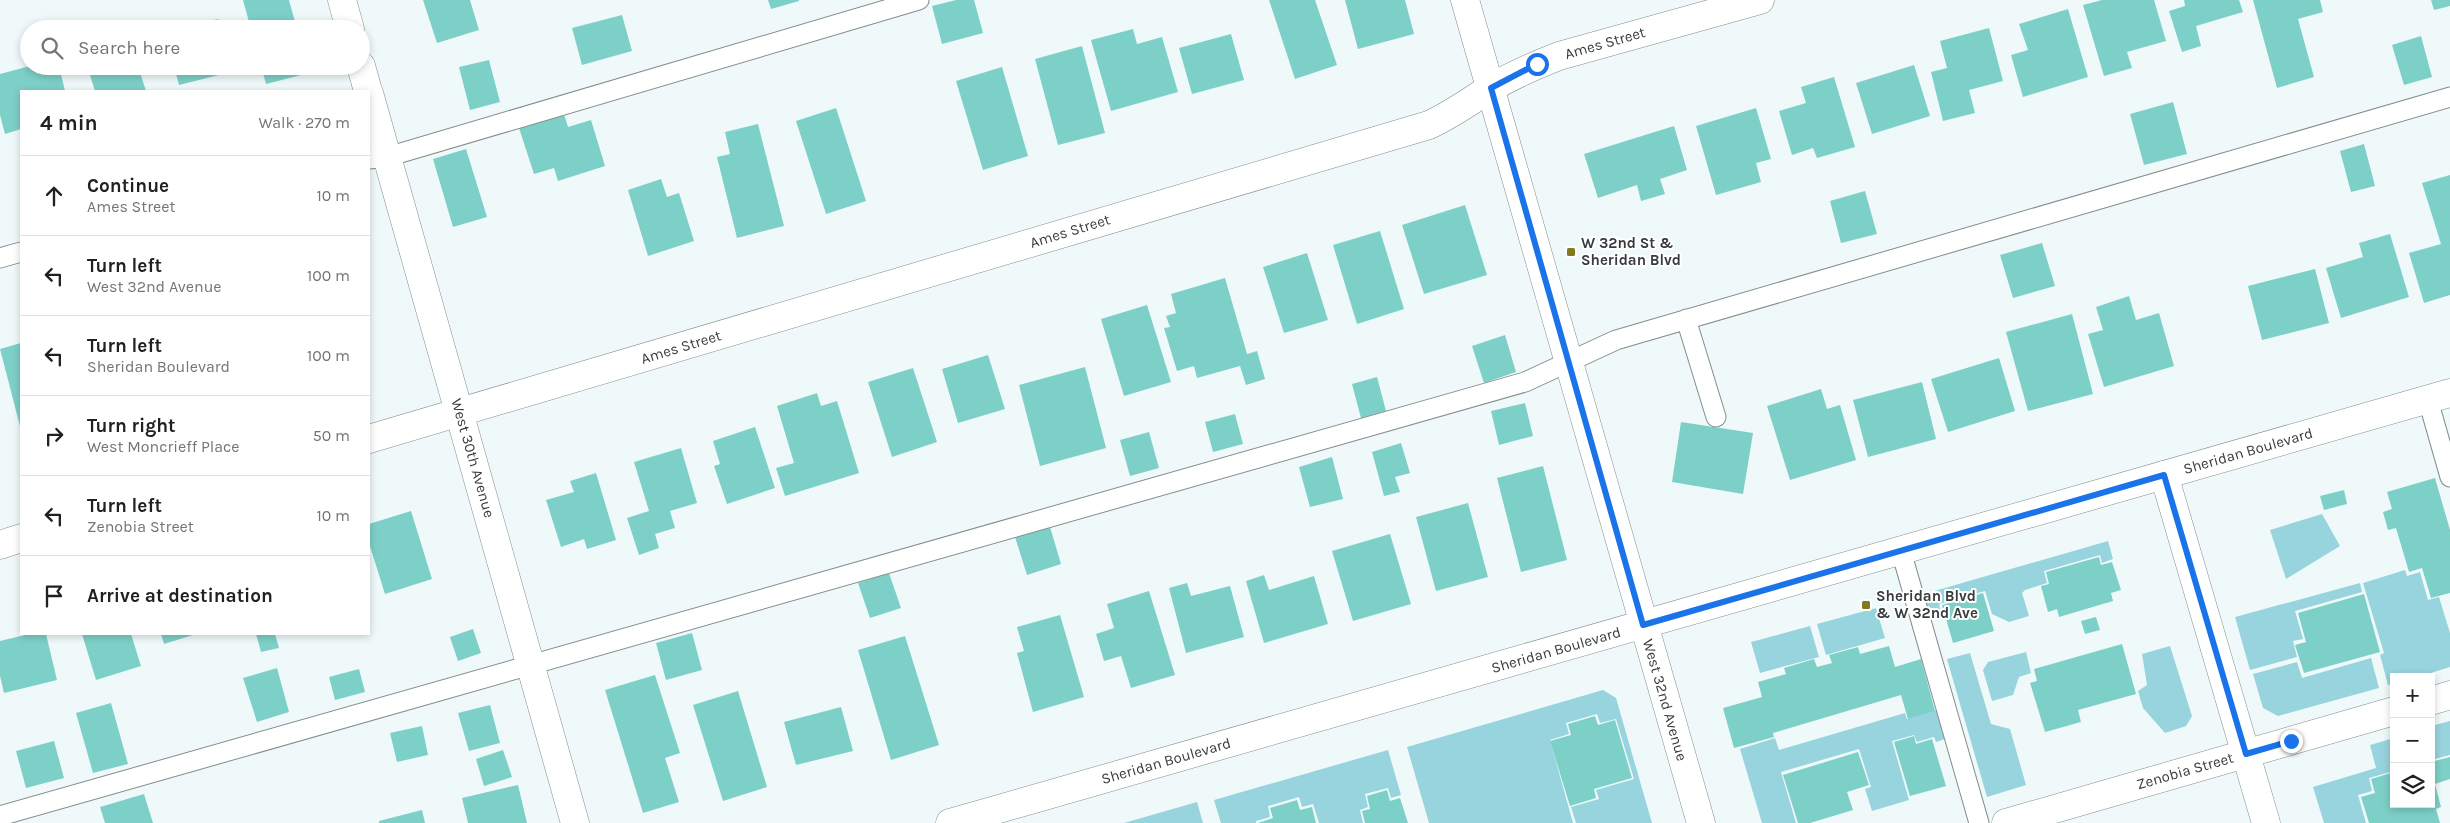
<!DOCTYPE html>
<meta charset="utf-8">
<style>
:root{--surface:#fff;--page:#f6f6f6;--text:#202124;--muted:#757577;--line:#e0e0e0}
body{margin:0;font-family:Karla,sans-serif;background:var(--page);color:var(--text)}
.controls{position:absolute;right:15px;bottom:15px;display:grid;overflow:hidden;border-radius:0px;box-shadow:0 2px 8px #0003}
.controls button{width:45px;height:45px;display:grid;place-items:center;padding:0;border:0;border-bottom:1px solid var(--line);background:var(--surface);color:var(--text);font:25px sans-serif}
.stop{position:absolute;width:15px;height:15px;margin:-11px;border:4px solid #1a73e8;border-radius:50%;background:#fff}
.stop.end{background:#1a73e8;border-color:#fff;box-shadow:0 1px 5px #0008}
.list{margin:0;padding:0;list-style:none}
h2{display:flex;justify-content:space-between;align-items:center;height:65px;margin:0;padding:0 20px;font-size:21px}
h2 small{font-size:16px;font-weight:400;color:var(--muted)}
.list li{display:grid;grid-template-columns:32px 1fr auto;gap:15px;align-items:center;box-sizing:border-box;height:80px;padding:0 20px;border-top:1px solid var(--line)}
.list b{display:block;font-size:19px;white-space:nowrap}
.list p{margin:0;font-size:16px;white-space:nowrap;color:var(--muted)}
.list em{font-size:16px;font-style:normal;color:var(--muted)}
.icon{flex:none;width:28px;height:28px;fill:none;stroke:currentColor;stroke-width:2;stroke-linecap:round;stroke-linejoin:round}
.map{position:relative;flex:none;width:2450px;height:823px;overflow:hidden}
.search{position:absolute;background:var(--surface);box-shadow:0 2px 8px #0003;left:20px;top:20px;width:350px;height:55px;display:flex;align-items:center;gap:12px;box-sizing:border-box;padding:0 18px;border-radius:28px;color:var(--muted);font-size:19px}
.panel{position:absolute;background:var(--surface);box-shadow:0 2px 8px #0003;left:20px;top:90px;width:350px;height:545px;border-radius:0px}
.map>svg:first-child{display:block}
.green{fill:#98d4dd}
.building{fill:#7dd0c7}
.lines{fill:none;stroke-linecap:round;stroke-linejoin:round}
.service-casing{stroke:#848d8e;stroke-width:21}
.minor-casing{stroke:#848d8e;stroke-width:29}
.tertiary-casing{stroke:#848d8e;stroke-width:29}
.primary-casing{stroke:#848d8e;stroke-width:29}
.service{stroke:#fff;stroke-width:19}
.minor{stroke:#fff;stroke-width:28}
.tertiary{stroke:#fff;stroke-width:28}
.primary{stroke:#fff;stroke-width:28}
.route{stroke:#1a73e8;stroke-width:6}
.poi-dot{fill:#83791f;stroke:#fff;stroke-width:2}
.labels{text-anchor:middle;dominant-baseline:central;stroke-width:4;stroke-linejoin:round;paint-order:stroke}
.street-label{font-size:15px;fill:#383b3c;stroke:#fff}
.poi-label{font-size:15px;font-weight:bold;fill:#383b3c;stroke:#fff;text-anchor:start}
</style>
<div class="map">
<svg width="2450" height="823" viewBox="0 0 2450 823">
<rect width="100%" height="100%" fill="#eff9fa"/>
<path class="green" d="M2322,514L2340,546L2286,579L2270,530Z
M2108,541L2113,559L2102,563L2100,555L2044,571L2047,583L2025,590L2022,593L2029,616L2009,622L1992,614L1985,591L1939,604L1942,617L1922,612L1917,596Z
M2405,570L2407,576L2420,572L2428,600L2439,597L2450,633V667L2418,677H2394V684L2388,685L2380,655L2384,653L2363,583Z
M2360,583L2362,592L2295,611L2303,639L2293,641L2297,657L2250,670L2235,617Z
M1876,608L1885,638L1826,655L1817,624Z
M1810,626L1819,657L1760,673L1751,642Z
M2170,646L2192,716L2186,726L2165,733L2143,708L2138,691L2147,685L2142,654Z
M2026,652L2031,673L2019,677L2013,695L1992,701L1983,670L1988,662Z
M1970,653L1991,724L2010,729L2026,785L1987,797L1947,659Z
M2371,658L2379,688L2278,716L2263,708L2253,674L2297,662L2302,678Z
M1603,690L1616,698L1652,823H1576L1571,807L1599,799L1596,790L1634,779L1616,719L1600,723L1597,714L1566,723L1569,734L1550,740L1573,823H1429L1407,747Z
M1937,710L1945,739L1936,742L1934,737L1917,742L1914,735L1892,741L1909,800L1872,811L1865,789L1871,787L1859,749L1781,772L1796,823H1762L1740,749L1775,738L1779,750L1905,713L1907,719Z
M2450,721V755L2431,760V726Z
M2394,738V771L2369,778L2372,791L2358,795L2366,823H2324L2313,787L2376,768L2370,745Z
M1388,750L1401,795L1391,798L1388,788L1365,794L1368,807L1360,810L1363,823H1319L1313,804L1302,807L1299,797L1268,806L1270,817L1256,821V823H1221L1214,800Z
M1197,802L1203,823H1124Z"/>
<path class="building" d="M243,0H289L297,29H251Z
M423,0H470L479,30L437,43Z
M768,0H799V1L771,9Z
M956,0H974L983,33L942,44L932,6Z
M1269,0H1315L1337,65L1295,79Z
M1345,0H1405L1414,34L1358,49Z
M2102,0H2154L2166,41L2127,52L2132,68L2104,76L2083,5Z
M2184,0H2239L2243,12L2196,26L2201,46L2182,52L2169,11L2185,6Z
M2253,0H2320L2323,12L2298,19L2314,77L2277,88Z
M2431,0H2450V6L2434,10Z
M2068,9L2088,77L2023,97L2011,55L2028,50L2019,24Z
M622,15L632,51L582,65L572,28Z
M218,19L221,29H185L184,28Z
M1989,28L2003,81L1969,90L1975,113L1943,121L1931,72L1947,68L1940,41Z
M1133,29L1137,44L1162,37L1178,92L1111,111L1091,40Z
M1231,34L1244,80L1192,94L1179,48Z
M2421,36L2432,77L2404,85L2392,45Z
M1082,46L1105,133L1058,145L1035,59Z
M489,60L500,102L470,110L459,67Z
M1914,65L1930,116L1872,134L1856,83Z
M30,66H59L65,91H21V129L5,134L0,115V74Z
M87,66H138L146,91H95Z
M174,66H230L231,72L179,85Z
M261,66H307L309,73L266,84Z
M1002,67L1028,156L983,170L956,81Z
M1834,77L1855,147L1817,158L1813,148L1792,155L1779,111L1806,103L1801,87Z
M2173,102L2187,154L2144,165L2130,114Z
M836,108L866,201L826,214L796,121Z
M1756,108L1771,159L1756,163L1761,182L1716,195L1696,126Z
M564,114L568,127L591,120L605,166L558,181L554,168L534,174L519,128Z
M758,124L784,226L737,238L717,157L730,154L725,132Z
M1674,126L1687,170L1660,179L1665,194L1641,201L1637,185L1598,198L1584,154Z
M2364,144L2375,186L2351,192L2340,151Z
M466,149L487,217L453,227L433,159Z
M2450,175V295L2424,303L2409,253L2441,244L2422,183Z
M661,179L667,197L679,193L694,241L648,256L628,190Z
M1865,191L1877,234L1841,243L1830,201Z
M1465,205L1487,275L1424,294L1402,225Z
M1380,231L1404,309L1357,324L1333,245Z
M2390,234L2409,297L2341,318L2326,268L2363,257L2359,243Z
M2042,243L2055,286L2013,298L2000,255Z
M1307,253L1328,320L1284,333L1263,267Z
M2315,269L2329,323L2262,340L2248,286Z
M1225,278L1247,354L1257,351L1265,379L1246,385L1240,366L1197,378L1194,366L1177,371L1164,328L1170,327L1166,316L1176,313L1171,294Z
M2129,296L2136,320L2159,313L2174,366L2104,387L2088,334L2103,330L2096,307Z
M1147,305L1171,382L1124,396L1101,319Z
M2072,314L2093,394L2028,411L2006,332Z
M1505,335L1516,372L1484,383L1472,346Z
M21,343V430L0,349Z
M988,355L1005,409L958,423L942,369Z
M1999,358L2015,411L1948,432L1931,379Z
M1085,367L1106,448L1040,466L1019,385Z
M913,368L937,442L892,457L868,382Z
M1377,377L1386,411L1361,418L1352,384Z
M1922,382L1936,439L1868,457L1853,400Z
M1821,389L1827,409L1840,405L1856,460L1790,480L1767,406Z
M817,393L821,406L837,401L859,473L785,496L776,468L794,463L777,406Z
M1525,403L1533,436L1499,445L1491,411Z
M1235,414L1243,444L1213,452L1205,422Z
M1681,422L1753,433L1743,494L1672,482Z
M755,427L775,488L727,504L714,466L720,464L713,441Z
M1149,432L1159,468L1130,476L1120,440Z
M1401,443L1410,473L1395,477L1400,492L1384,496L1372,452Z
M681,448L697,503L670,511L675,528L655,534L659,548L639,555L627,518L649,511L634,462Z
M1332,457L1343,499L1310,507L1299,467Z
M1543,466L1567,560L1521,572L1497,478Z
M596,473L616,540L587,549L584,539L561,547L546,500L574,492L570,481Z
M2435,478L2450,530V593L2431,598L2422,568L2409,572L2396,528L2388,530L2383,512L2392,509L2387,492Z
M2344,490L2347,504L2324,510L2320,496Z
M1468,503L1488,577L1436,591L1416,517Z
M411,511L432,579L385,594L369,543V524Z
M1050,527L1061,564L1027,575L1015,537Z
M1390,534L1411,604L1353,621L1332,551Z
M2099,557L2101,565L2112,562L2121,590L2111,593L2113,601L2059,617L2057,609L2048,612L2041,586L2049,584L2046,572Z
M889,573L901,608L870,618L858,583Z
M1264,575L1269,590L1314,576L1328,624L1264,643L1246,581Z
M1187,583L1191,596L1230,586L1244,637L1186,653L1169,588Z
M1149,591L1175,675L1131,688L1121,656L1104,661L1096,634L1114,628L1107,604Z
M1983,593L1994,631L1953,643L1942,605Z
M2364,594L2380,652L2304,673L2295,645L2306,642L2298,613Z
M1060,615L1084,697L1033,712L1017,653L1024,651L1017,627Z
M2096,617L2100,630L2085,634L2081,621Z
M473,629L481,653L458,661L450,637Z
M692,633L702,670L666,680L656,643Z
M29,634H46L57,680L4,693L0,676V641Z
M82,634H131L141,666L96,680Z
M161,634H196L164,644Z
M256,634H275L279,648L261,652Z
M905,636L939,745L891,760L858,650Z
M2122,644L2136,694L2078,710L2081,722L2045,732L2030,683L2037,681L2034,669Z
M1889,646L1895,667L1921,659L1935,711L1908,719L1901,695L1773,733L1774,737L1734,748L1723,708L1762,697L1758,682L1786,674L1784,668L1814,659L1817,667L1832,663L1829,655L1858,647L1860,654Z
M277,668L289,712L257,722L243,678Z
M359,669L365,692L335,700L329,677Z
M655,675L680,753L665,758L679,802L643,813L605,690Z
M738,691L767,787L723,801L693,705Z
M111,703L128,764L93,773L76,713Z
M490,705L500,743L469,751L458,713Z
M841,707L853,751L796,765L784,722Z
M1595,716L1598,725L1615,720L1632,778L1594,789L1596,798L1570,806L1550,741L1571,735L1568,724Z
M422,726L428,755L397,762L390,733Z
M1914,736L1916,744L1932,739L1946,786L1910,796L1894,742Z
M54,741L64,778L26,788L16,751Z
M503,750L512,777L484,786L476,759Z
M1858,752L1869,785L1847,792L1853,810L1810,823H1798L1783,775Z
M2450,757V779L2435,784L2441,807L2436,809L2440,823H2369L2361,797L2375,793L2371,779L2394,772V804H2431V762Z
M518,785L527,823H468L462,798Z
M1387,790L1390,801L1400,798L1408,823H1365L1362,811L1370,809L1367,796Z
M144,794L153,823H105L100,807Z
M1297,800L1300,810L1312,807L1316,823H1258L1273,818L1270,808Z
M422,810L425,823H379V821Z"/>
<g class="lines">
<g class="service-casing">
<path id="service" d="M369,159L387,157L919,0
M0,258L21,252
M1686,319L1716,417
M2428,400L2450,477
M1901,551L1979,823
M0,816L1525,382L1616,340L2450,97"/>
</g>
<g class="minor-casing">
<path id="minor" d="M342,0L350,29
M361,66L368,91
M369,93L575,823
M369,439L1429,125C1451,115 1469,102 1489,89C1511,76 1536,65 1559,56L1760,0
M2164,475L2266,823
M0,545L21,538
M2431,701L2450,695
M2006,823L2394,711"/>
</g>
<g class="tertiary-casing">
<path id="tertiary" d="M1465,0L1701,823"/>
</g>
<g class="primary-casing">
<path id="primary" d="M950,823L2450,393"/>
</g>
<use href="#service" class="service"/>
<use href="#minor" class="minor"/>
<use href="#tertiary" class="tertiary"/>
<use href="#primary" class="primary"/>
</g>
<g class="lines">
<path class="route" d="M1537,64L1491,88L1643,625L2164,475L2246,754L2291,741"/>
</g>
<g class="poi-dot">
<rect x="1566" y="247" width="10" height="10" rx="2.5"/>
<rect x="1861" y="600" width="10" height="10" rx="2.5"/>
</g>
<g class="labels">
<g class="street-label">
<text transform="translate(1605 43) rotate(-16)">Ames Street</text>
<text transform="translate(1070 231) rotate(-17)">Ames Street</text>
<text transform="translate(681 347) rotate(-17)">Ames Street</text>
<text transform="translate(2248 451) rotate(-16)">Sheridan Boulevard</text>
<text transform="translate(473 458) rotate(74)">West 30th Avenue</text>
<text transform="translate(1556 650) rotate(-16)">Sheridan Boulevard</text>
<text transform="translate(1665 700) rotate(74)">West 32nd Avenue</text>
<text transform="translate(1166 761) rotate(-16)">Sheridan Boulevard</text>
<text transform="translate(2185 771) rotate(-16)">Zenobia Street</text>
</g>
<g class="poi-label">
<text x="1581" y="243">W 32nd St &amp;<tspan x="1581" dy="17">Sheridan Blvd</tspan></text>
<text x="1876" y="596">Sheridan Blvd<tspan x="1876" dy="17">&amp; W 32nd Ave</tspan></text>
</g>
</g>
</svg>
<div class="controls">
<button>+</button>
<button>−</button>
<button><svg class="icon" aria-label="layers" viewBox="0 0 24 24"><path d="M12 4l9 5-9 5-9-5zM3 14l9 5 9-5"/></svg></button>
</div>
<div class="stop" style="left:1537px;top:64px"></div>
<div class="stop end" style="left:2291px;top:741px"></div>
<div class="search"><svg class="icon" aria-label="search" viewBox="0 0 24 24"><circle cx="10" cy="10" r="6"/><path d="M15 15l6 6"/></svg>Search here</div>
<section class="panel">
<h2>4 min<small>Walk · 270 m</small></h2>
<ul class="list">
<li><svg class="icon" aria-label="ahead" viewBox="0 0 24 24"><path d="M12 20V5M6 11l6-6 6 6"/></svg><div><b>Continue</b><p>Ames Street</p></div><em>10 m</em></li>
<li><svg class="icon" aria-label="left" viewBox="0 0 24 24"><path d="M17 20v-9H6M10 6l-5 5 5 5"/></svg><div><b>Turn left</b><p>West 32nd Avenue</p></div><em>100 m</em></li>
<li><svg class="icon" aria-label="left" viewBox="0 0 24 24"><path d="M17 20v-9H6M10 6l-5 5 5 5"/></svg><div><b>Turn left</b><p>Sheridan Boulevard</p></div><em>100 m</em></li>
<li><svg class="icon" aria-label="right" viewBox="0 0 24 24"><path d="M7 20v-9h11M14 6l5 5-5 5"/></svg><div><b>Turn right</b><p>West Moncrieff Place</p></div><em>50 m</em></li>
<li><svg class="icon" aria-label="left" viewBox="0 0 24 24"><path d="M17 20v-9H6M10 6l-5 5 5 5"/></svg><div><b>Turn left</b><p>Zenobia Street</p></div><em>10 m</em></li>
<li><svg class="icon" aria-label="arrive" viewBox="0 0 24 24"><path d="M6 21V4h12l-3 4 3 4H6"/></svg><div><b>Arrive at destination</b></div></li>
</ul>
</section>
</div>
